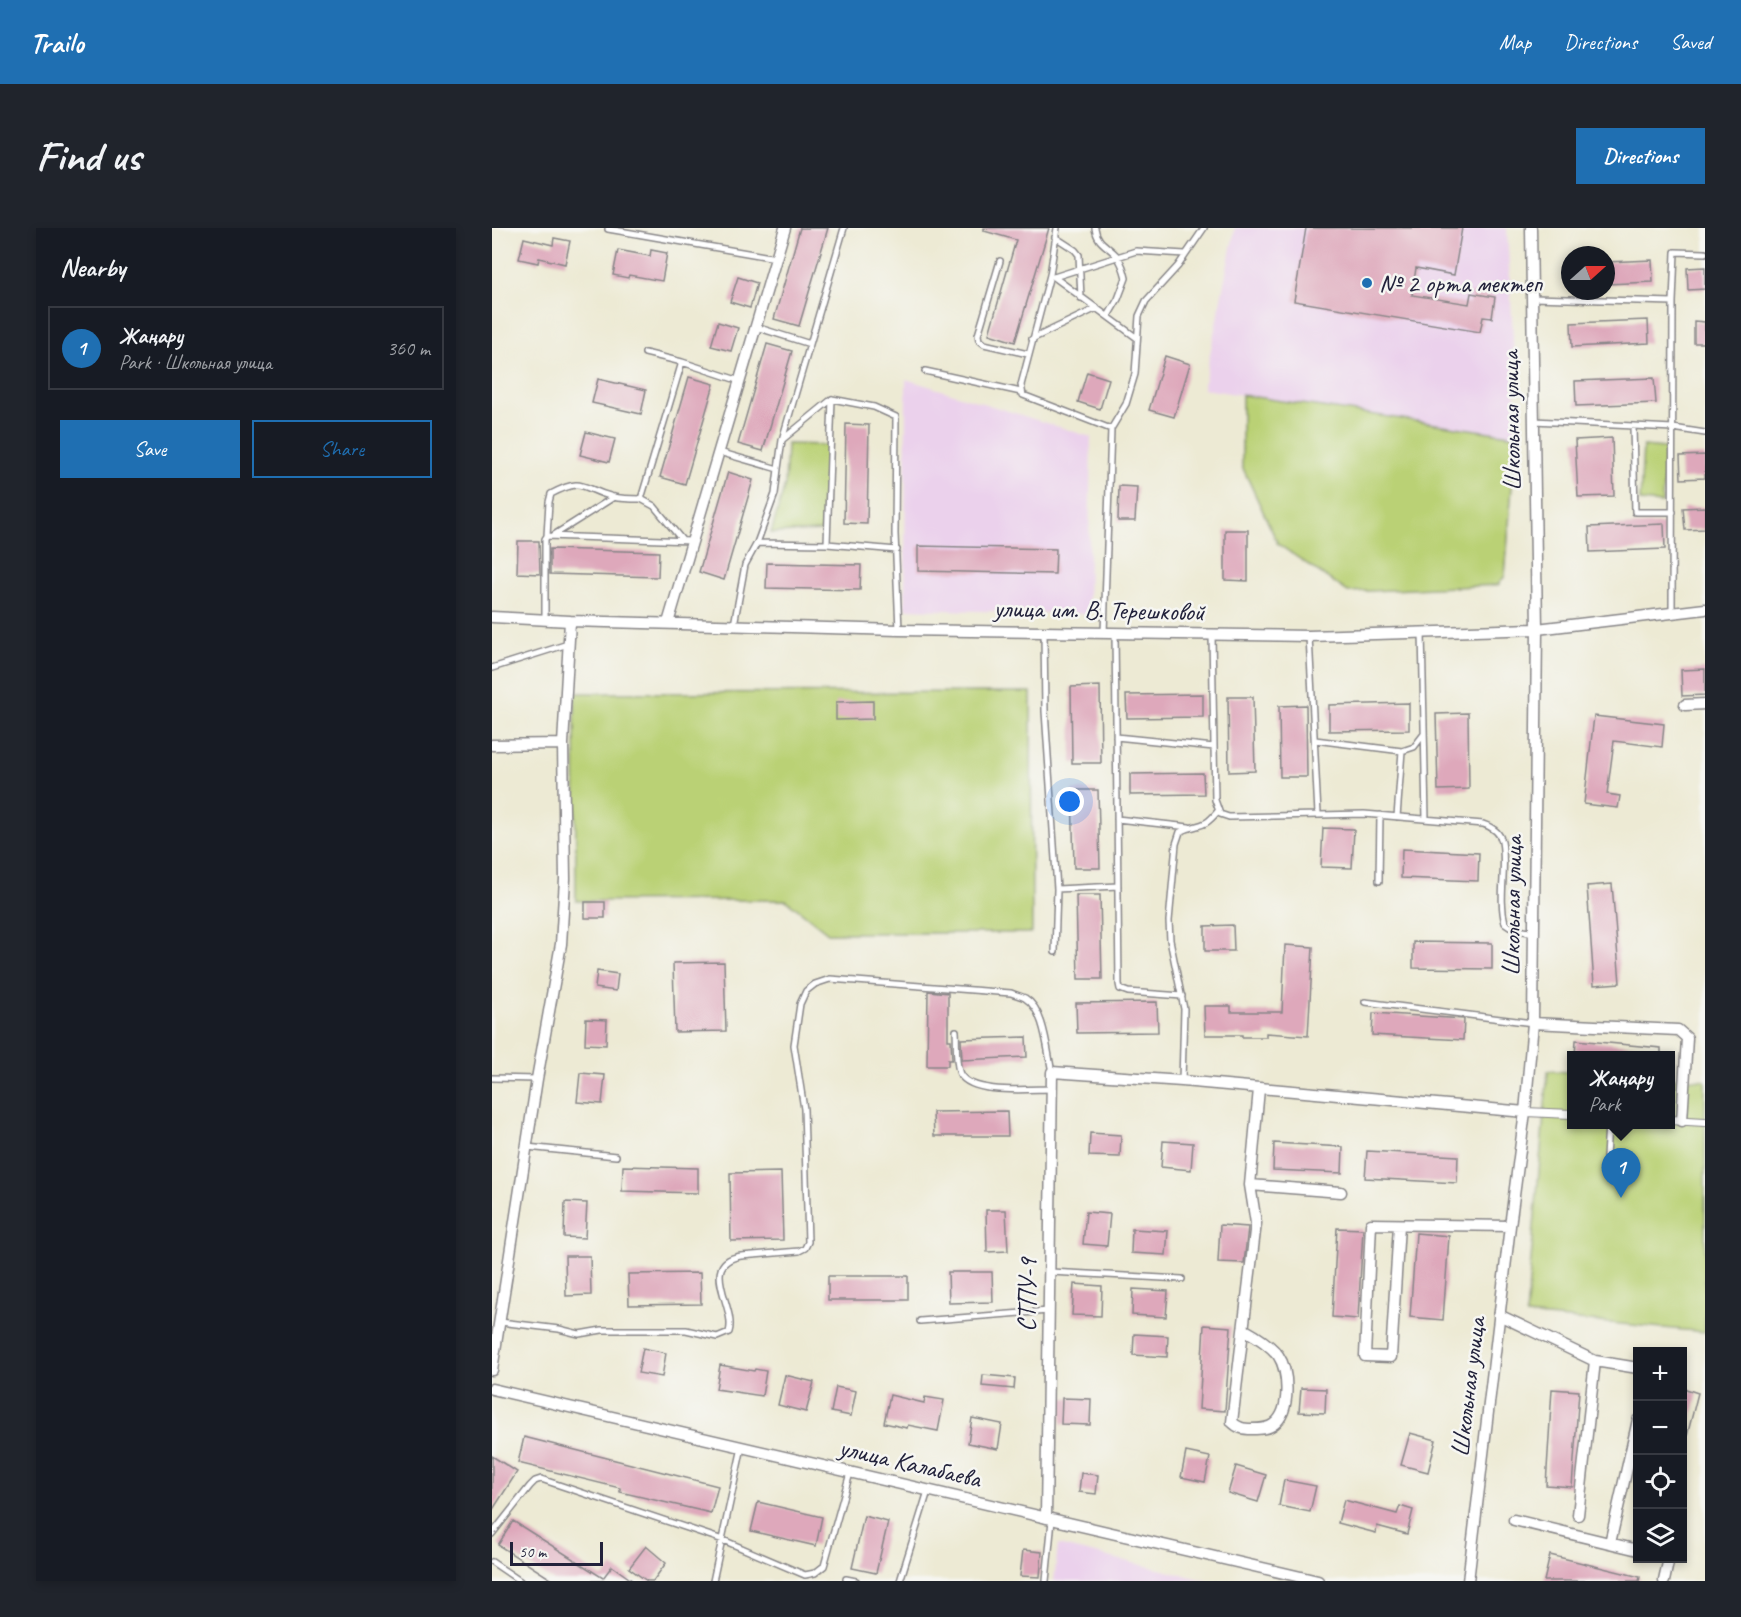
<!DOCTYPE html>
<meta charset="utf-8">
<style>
:root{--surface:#171b24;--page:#20242c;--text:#f1f3f6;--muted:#9ea1a6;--line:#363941;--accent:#1f6fb2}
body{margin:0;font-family:Caveat,sans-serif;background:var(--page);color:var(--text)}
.controls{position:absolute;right:18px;bottom:18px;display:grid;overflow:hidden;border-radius:0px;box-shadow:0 3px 9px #0003}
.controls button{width:54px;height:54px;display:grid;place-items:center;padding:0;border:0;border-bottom:2px solid var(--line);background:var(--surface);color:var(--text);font:30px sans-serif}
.compass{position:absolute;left:1069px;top:18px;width:54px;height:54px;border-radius:50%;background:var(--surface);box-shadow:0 3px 9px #0003;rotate:69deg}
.scale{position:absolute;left:18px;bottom:15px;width:93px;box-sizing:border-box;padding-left:6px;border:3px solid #22223b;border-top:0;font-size:16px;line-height:21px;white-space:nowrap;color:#22223b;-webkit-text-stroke:4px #f6f6f2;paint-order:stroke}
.you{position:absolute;left:578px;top:574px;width:21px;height:21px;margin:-15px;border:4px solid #fff;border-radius:50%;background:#1a73e8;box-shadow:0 0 0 9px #1a73e833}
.badge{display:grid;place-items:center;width:39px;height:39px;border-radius:50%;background:var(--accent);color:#fff;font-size:20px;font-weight:700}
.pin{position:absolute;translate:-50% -50px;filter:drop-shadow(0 2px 3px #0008)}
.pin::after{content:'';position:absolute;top:32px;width:21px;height:18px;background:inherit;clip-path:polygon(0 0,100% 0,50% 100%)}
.popup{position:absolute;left:1075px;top:823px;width:108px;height:78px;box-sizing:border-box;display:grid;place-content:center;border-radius:0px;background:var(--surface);filter:drop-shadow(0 2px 4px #0005);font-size:20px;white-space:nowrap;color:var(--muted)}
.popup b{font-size:22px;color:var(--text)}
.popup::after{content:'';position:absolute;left:50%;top:100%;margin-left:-12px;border:12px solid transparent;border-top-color:var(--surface)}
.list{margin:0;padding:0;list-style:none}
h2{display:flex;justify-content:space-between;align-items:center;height:78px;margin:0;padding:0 24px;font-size:26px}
h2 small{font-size:20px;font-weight:400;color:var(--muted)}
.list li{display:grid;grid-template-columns:39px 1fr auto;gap:18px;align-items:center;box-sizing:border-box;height:84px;margin:0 12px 12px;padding:0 12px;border:2px solid var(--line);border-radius:0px}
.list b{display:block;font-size:22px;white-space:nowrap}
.list p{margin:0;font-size:20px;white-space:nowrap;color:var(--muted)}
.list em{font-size:20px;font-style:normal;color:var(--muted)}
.actions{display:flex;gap:12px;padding:18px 24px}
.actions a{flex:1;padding:14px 0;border:2px solid var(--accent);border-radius:0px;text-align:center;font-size:21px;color:var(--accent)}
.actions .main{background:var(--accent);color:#fff}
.icon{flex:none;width:33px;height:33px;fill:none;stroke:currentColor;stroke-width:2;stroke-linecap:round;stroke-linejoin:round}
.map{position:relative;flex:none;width:1213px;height:1353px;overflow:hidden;border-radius:0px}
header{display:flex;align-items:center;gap:36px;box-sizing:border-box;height:84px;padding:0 30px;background:var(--accent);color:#fff}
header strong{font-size:28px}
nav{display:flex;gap:33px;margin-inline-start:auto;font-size:21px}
.intro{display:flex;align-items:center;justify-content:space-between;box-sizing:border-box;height:144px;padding:0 36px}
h1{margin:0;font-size:42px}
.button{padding:15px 27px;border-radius:0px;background:var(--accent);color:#fff;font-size:21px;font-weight:700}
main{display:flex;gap:36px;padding:0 36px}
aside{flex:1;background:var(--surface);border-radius:0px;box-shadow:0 3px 9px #0003}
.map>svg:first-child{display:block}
.built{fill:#ebd1ec}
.green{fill:#bad175;stroke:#6e7a58;stroke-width:1.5}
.building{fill:#dea8bb}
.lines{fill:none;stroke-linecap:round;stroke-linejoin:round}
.service-casing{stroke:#888688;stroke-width:8}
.pedestrian-casing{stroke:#888688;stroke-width:10}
.minor-casing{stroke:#888688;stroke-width:13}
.service{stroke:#fff;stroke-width:5}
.pedestrian{stroke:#fff;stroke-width:8}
.minor{stroke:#fff;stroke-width:10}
.poi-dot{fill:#1f6fb2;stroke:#f6f6f2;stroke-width:2}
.labels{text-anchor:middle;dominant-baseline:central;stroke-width:5;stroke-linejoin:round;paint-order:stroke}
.poi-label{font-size:26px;fill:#22223b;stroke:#f6f6f2;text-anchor:start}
.street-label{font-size:26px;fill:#22223b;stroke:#f6f6f2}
</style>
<header>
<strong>Trailo</strong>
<nav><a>Map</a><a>Directions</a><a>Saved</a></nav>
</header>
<div class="intro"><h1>Find us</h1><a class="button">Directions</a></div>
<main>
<aside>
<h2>Nearby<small></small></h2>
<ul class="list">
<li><span class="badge">1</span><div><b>Жаңару</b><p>Park · Школьная улица</p></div><em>360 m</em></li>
</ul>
<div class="actions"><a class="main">Save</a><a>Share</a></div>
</aside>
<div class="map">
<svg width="1213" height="1353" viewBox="0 0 1213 1353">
<rect width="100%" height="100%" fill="#f6f6f2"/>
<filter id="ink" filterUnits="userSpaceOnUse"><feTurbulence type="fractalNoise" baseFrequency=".0167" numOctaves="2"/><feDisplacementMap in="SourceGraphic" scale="12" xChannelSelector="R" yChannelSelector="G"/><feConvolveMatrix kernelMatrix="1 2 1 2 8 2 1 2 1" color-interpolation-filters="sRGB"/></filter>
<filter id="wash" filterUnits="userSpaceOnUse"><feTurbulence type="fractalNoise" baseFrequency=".008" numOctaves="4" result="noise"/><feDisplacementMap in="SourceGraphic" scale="24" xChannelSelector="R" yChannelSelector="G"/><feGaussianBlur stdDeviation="1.35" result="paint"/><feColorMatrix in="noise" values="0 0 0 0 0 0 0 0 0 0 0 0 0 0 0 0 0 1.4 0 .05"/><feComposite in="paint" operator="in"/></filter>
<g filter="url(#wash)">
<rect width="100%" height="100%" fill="#edead4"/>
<path class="built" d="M743,0H1015L1021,109L1024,208L711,161Z
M414,151L599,209L596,386L413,381Z
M566,1317L717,1353H562Z"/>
<path class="green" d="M750,167L1024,208L1013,348L1006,357L856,364L786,316L750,238Z
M295,216L335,217L331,303L279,305L293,257Z
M1151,218L1173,220L1170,275L1148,273Z
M539,464L540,705H336L294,672L84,673L83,465Z
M1056,843L1079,844L1080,896H1178L1179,850L1213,852V1104L1034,1087Z"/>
<g id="blocks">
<path class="building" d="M308,0H336L307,98L282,91Z
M492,0H557L523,114L497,106L524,12L492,3Z
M814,0H970L962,47L924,40L920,67L977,76L979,65L1003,69L1000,90L991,89L988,104L802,73Z
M32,10L61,17L62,10L78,13L73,36L47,30L46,35L27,31Z
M126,22L158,28L159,22L175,25L170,53L137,47L136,50L121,47Z
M1160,32L1161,54L1114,56V34Z
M1213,39V61L1196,62L1195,40Z
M246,49L265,55L258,80L238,74Z
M1156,92L1157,115L1080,119L1079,95Z
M1202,93L1213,94V115H1202Z
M226,94L246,100L239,123L219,118Z
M275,116L300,123L271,223L246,216Z
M673,128L698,136L682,189L657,182Z
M595,144L617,151L608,181L586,174Z
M197,149L222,156L193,256L168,249Z
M1162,150L1164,175L1084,178L1083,153Z
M106,151L154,162L149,186L100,175Z
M354,196L377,197L375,296L352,295Z
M94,204L123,211L117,234L88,227Z
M1120,210L1122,268L1086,269L1083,212Z
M1213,227V250L1189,251L1188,228Z
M236,244L261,252L232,352L207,344Z
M627,258L645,259L643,293H626Z
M1213,279V301L1193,302L1191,280Z
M1172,296L1173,321L1098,324L1097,299Z
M733,302H756V353L733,352Z
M26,313H47L48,346L25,345Z
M426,318L564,321L563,346L426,343Z
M58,321L167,324L166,349L58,346Z
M275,335L369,337L368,362L274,360Z
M1213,441V467L1190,468L1189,442Z
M608,458L609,535H580L579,459Z
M711,466V489L635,490L634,467Z
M736,469H761L763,543L737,544Z
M381,473V491L344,492V474Z
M917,475V502L837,503V477Z
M814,477L815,549H788L787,478Z
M976,485L977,561L946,562L944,486Z
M1102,488L1172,496L1170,519L1122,513L1115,566L1128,568L1126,580L1092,576Z
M711,545L712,566L638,567V546Z
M580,562H606L608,640H582Z
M831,600L862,601L860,640L829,639Z
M910,621L987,625L986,653L909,650Z
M1120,656L1128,755L1102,757L1095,658Z
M584,667H608L610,751H586Z
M93,674H113V690H93Z
M741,697L742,723H713V698Z
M921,714L1000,715V741L921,740Z
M793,717L821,719L816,808L774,805V809H750V807H713L712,778H739V784H790Z
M232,734L234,803L183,804L181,735Z
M105,743L126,746L124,763L103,760Z
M436,763L456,765V812H459L460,832H456V838H435Z
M665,774L666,804L585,805L584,775Z
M881,785L972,791L971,812L880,807Z
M94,791L115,792L114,817L93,816Z
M534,809L535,829L470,832L469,811Z
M1084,812L1169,820V828H1083Z
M88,845L113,847L110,876L85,874Z
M515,883L516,908H442L441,884Z
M598,905L629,907L628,929L597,928Z
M671,913L701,915L699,942L669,939Z
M782,915L851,919L850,945L781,942Z
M875,923L966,928L965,955L873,950Z
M131,938L206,940V965L130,963Z
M289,944L291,1012L239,1013L238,945Z
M73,974L95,975L93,1010L72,1009Z
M494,982H514L516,1023L495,1024Z
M594,984L618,986L615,1018L591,1016Z
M728,997L756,999L752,1035L726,1034Z
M845,1000L871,1001L866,1091L840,1089Z
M640,1001L676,1003L674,1027L639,1025Z
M924,1005L957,1008L951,1092L918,1089Z
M73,1028H98L99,1067L74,1068Z
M456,1044H500L501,1074L457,1075Z
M208,1045L209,1076L137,1077L136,1046Z
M336,1048H416V1072H336Z
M582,1056L610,1058L609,1088L580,1087Z
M641,1061L676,1063L674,1089L640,1087Z
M712,1097L739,1099L733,1183L707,1181Z
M642,1106L676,1108L675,1129L641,1127Z
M151,1120L174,1125L170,1149L146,1145Z
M228,1137L262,1143L263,1141L274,1143L270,1168L224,1161Z
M293,1147L322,1154L314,1184L286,1177Z
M491,1147L523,1150L522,1161L490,1158Z
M344,1159L364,1163L359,1188L339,1184Z
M809,1160L834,1161L833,1185L807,1184Z
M1191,1160L1206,1165L1194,1212H1191Z
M1060,1161L1087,1163L1080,1259L1054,1257Z
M398,1167L432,1175L433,1169L452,1172L446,1203L416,1197L415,1200L392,1195Z
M570,1170L599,1171L598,1197L569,1196Z
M480,1190L510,1196L506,1221L476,1215Z
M918,1205L944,1212L936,1244L909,1237Z
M32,1209L226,1258L219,1285L128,1264V1260L26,1235Z
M694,1224L718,1229L713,1254L689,1249Z
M0,1228L25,1244L0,1283Z
M744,1238L774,1247L766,1274L736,1265Z
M589,1245L606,1247L604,1266L587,1264Z
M792,1252L824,1258L818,1284L787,1278Z
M852,1272L905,1286L908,1278L921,1282L915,1306L885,1298L884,1305L846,1295Z
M266,1274L330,1289L324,1318L259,1303Z
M372,1288L396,1294L384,1345L360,1340Z
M21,1293L111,1350L120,1338L141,1353H62L6,1317Z
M154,1318L174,1335L161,1353H155L137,1340Z
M531,1322L550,1324L548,1349L528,1348Z
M1058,1327L1148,1349L1147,1353H1052Z"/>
</g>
</g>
<g filter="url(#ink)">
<use href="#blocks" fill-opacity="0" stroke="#888688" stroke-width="1.5"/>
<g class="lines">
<g class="service-casing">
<path id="service" d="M565,0L558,47L529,157L531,167L619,201
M603,0C605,15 615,17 624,27C630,34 632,42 634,50L626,71L616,88
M116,1L284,30
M563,9L583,22L587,27L589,70
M508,33L486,107L487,112L492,116L536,126
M562,49L644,23L693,26
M562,49L645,110
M1041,70L1181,74
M264,99L318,116
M540,111L605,80
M153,125L190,134L248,153
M433,143L529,164
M1042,193L1181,200L1213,205
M1141,198L1143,284H1181
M290,212L352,0
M227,224L286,241L283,266L265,315L335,316L340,171L382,179L404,189L403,306L407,402
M286,241L290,212L340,171
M62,307L122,269
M55,308L57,274L59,266C93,248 89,261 121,269C130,271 140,271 149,271
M190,312L162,278L149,271L190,134
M335,316L405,322
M1180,385L1181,74L1183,24L1213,25
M53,392V311L55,308L199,313
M242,397L253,337L265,315
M552,404L553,483L565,661L626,658
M930,404L934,591
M612,405L619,201L634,176L643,146L647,88L654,73L686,38L712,0
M623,405L627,756L628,761L636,764L690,768
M720,407L723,572L728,586L737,589L872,586L991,596C1000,599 1008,604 1010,614C1015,641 1006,669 1013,695L1022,701L1042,705
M817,408L826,586
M0,440L76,416
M624,509L722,519
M823,512L910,523L922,519L932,506
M905,589L910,523
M625,591L697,599
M887,653L888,587
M563,724L565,661
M873,774L1041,795
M464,803C465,815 463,835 468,846C480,867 537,861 559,861
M0,850L45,851
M690,853L692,781L678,712L677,693L684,616L688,604C707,594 710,603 726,583
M35,919L124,928
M1114,929L1116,896
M558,1044L690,1051
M428,1093L557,1083
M8,1094L67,1101L87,1106L110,1102H194L225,1109L237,1104C245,1080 205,1035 249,1028L307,1023L313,1020L316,1014L312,881L302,817L308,776L314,763L323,756L338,751L519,765C524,767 529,768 533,770C553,782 555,823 560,844
M0,1306L38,1258L43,1253L49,1251L231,1312L313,1347L323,1345L332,1338L358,1245
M0,1334L28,1353
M354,1351L364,1353
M221,1353L250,1219
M408,1353L436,1263
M554,1353L560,1292"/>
</g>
<g class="pedestrian-casing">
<path id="pedestrian" d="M1033,884L1080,886
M1178,892L1213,894"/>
</g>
<g class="minor-casing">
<path id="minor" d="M0,389L78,393L407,402L817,408L1045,401L1213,381
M176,395L293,0
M1193,477L1213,476
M0,517L71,516
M1041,795L1186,802L1195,810L1190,893
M758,957L849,964
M907,997L899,1129L873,1128L879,996L1018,998
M1007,1087L1103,1133L1146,1140
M753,1102C764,1108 778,1117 786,1127C797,1143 799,1183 782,1196C776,1201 768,1201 760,1201C751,1201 746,1200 740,1194L764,995L758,957L767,861
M0,1142L45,851L69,716L73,651L71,516L78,393
M0,1161L826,1353
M1086,1287L1103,1133
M554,1290L560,844L690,853L1033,884
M1022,1292L1146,1322
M1118,1315L1146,1192
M976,1353L1018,998L1033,884L1041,795L1045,401L1039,0
M1172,1353L1177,1330"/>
</g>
<use href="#service" class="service"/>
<use href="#pedestrian" class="pedestrian"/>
<use href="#minor" class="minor"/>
</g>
</g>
<circle class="poi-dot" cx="875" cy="55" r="6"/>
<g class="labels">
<g class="poi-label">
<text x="887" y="55">№ 2 орта мектеп</text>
</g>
<g class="street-label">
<text transform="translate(1019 193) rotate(-91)">Школьная улица</text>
<text transform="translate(607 382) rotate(1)">улица им. В. Терешковой</text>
<text transform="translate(1020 678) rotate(-89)">Школьная улица</text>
<text transform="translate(535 1067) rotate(-89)">СТПУ-9</text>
<text transform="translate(976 1159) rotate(-83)">Школьная улица</text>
<text transform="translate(418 1235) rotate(13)">улица Калабаева</text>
</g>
</g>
</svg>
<div class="controls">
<button>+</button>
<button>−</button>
<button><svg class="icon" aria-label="locate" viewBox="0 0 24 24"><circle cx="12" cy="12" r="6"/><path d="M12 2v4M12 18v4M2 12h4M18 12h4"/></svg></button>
<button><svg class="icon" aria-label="layers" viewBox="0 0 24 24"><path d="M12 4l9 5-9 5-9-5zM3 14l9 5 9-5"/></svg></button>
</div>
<svg class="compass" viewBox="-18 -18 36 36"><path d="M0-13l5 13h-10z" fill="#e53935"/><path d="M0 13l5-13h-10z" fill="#9ea1a6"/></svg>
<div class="scale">50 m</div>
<div class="you"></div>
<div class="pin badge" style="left:1129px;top:970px">1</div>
<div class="popup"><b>Жаңару</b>Park</div>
</div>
</main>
